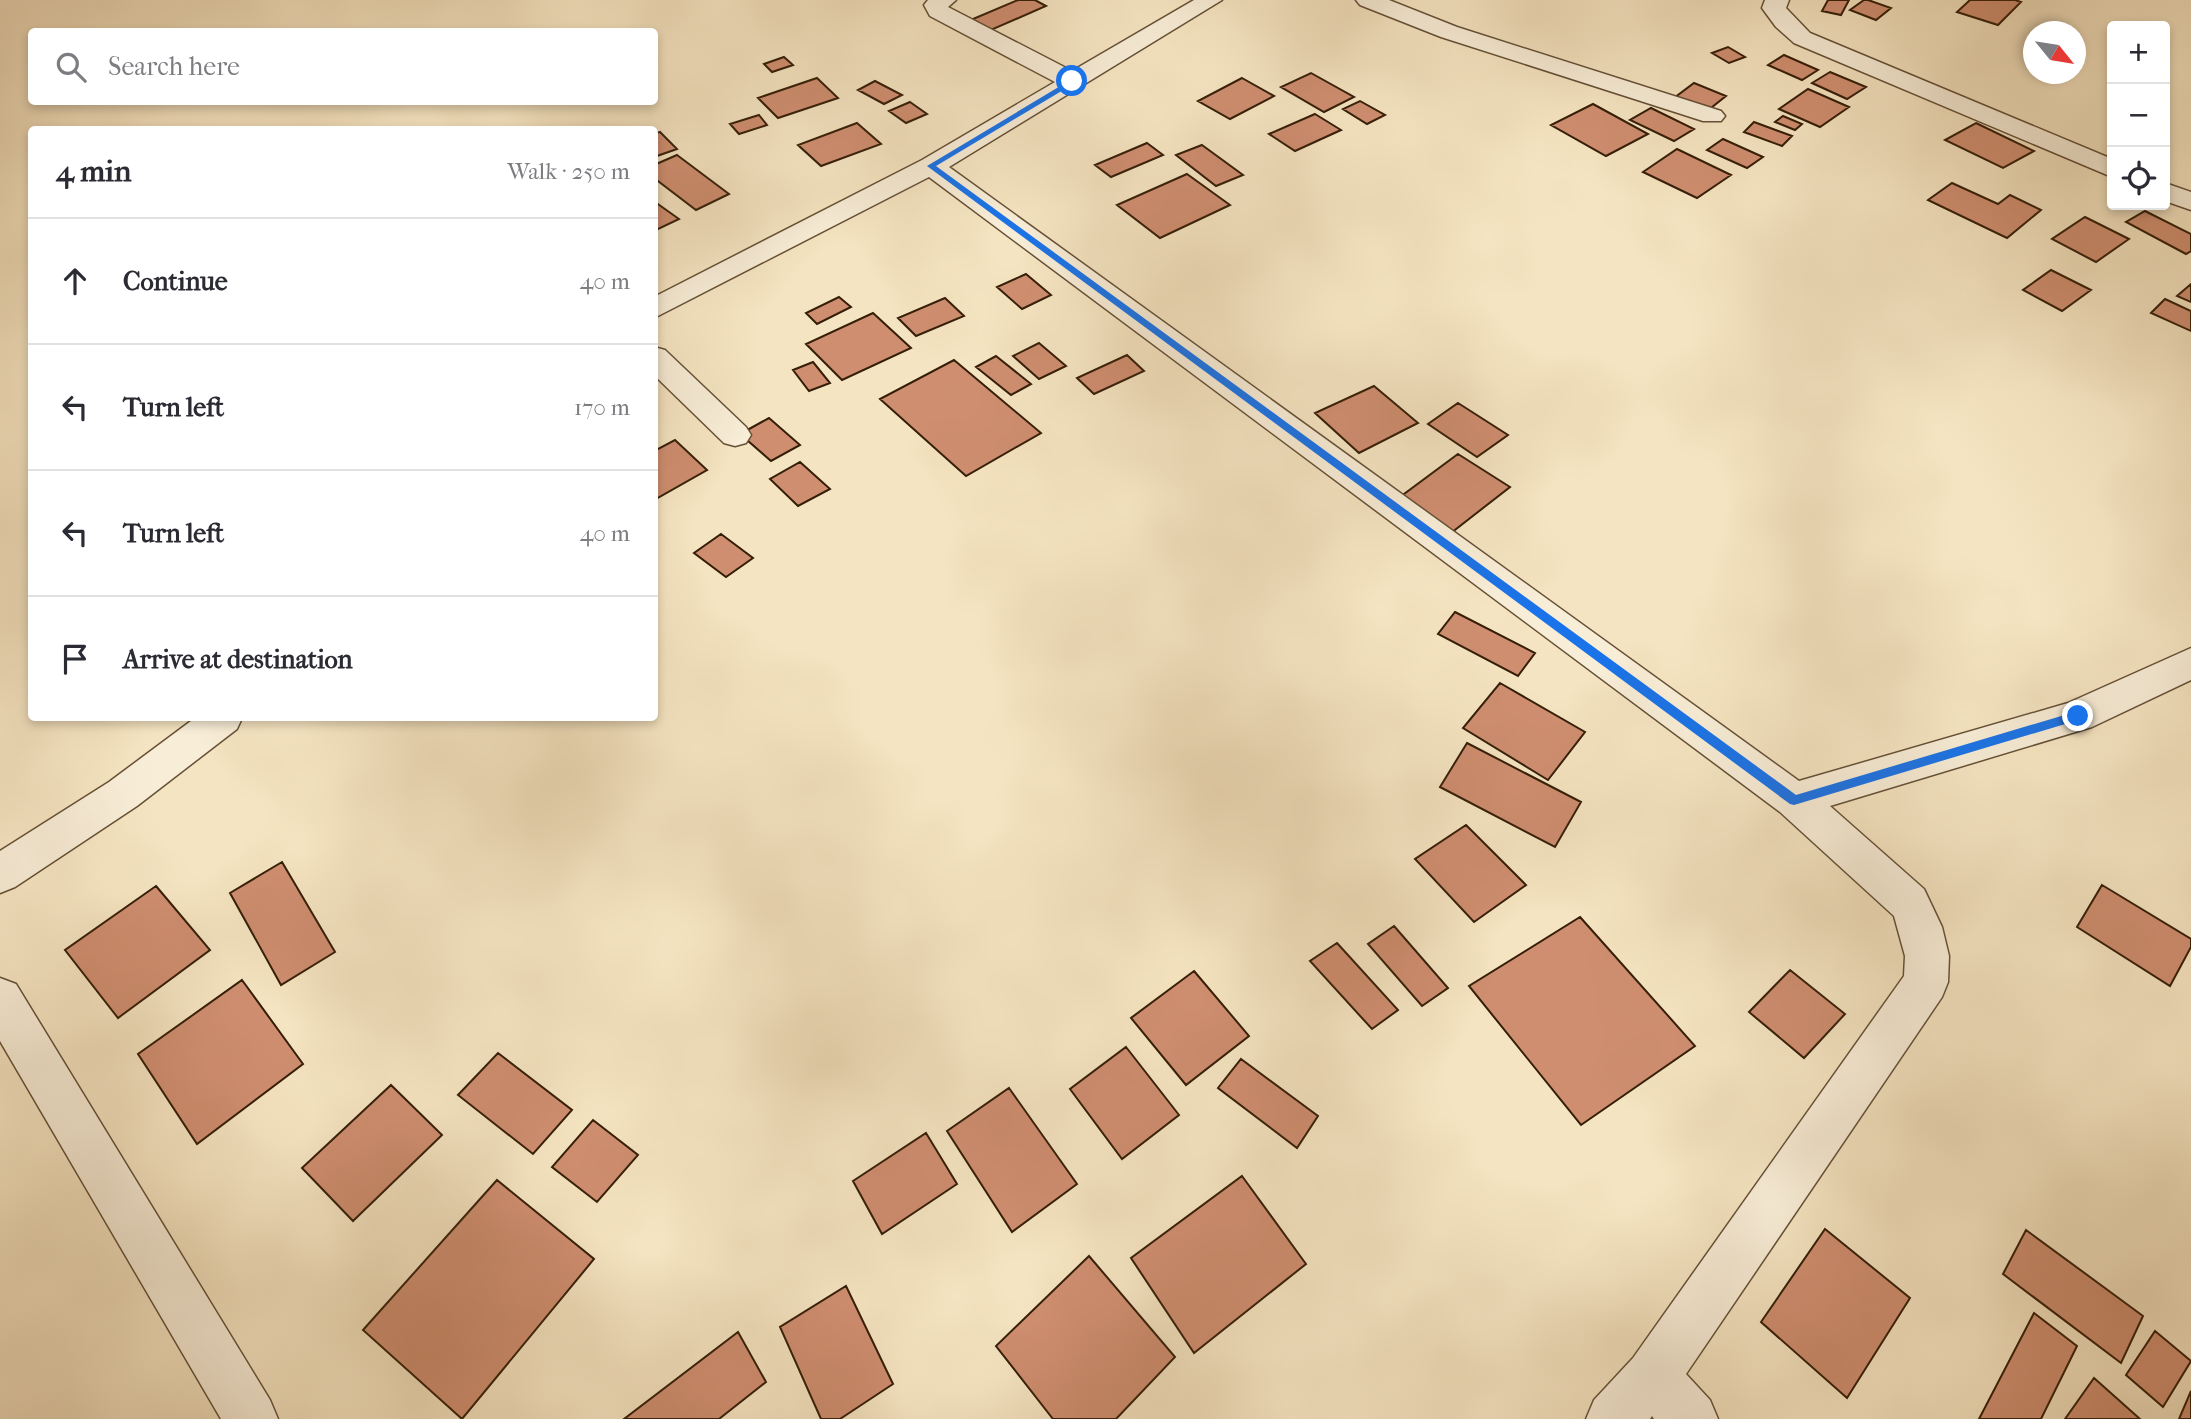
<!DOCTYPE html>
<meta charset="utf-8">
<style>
:root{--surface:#fff;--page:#f7f7f7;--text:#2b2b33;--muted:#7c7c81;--line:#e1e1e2}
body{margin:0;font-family:"IM FELL French Canon",serif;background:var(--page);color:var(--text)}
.controls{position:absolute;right:21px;top:21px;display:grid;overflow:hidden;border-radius:7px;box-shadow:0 4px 10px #0003}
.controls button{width:63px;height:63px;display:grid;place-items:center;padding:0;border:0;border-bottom:2px solid var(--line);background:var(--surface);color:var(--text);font:35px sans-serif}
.compass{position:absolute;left:2023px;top:21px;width:63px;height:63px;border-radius:50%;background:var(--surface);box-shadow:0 4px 10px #0003;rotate:120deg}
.stop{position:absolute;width:21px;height:21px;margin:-16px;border:5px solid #1a73e8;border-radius:50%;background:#fff}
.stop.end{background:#1a73e8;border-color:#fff;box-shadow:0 2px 7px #0008}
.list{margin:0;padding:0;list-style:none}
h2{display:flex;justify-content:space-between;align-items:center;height:91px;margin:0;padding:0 28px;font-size:30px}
h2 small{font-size:23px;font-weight:400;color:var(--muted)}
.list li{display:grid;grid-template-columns:46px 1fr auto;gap:21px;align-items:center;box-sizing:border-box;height:126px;padding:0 28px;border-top:2px solid var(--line)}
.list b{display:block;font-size:26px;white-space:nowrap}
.list em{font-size:23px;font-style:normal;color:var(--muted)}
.icon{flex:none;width:38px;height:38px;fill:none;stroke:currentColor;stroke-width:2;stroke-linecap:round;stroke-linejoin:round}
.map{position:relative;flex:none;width:2191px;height:1419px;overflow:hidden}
.search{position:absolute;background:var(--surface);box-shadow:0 4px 10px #0003;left:28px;top:28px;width:630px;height:77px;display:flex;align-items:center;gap:18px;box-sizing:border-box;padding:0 24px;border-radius:7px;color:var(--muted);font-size:26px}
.panel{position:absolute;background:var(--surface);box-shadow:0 4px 10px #0003;left:28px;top:126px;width:630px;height:595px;border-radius:7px}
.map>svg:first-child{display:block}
.building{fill:#cf8e70;stroke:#351e08;stroke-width:2}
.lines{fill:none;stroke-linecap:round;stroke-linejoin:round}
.minor-casing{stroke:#655036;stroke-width:3}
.minor{fill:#f8edd7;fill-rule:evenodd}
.route{fill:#1a73e8}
</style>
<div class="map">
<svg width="2191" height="1419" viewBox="0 0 2191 1419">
<rect width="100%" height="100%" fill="#f5e4c1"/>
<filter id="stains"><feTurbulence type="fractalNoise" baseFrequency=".00286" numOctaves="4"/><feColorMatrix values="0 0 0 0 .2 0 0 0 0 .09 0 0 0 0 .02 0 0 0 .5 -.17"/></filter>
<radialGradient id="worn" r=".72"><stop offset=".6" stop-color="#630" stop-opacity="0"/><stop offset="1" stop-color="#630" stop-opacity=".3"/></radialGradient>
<path class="building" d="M1018,0H1035L1046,6L984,33L966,22Z
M1828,0H1849L1841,15L1822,11Z
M1864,0H1868L1891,8L1876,20L1850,10Z
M1970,0H2015L2021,2L1998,25L1957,12Z
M1728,47L1745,57L1729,63L1712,53Z
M1784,55L1818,70L1802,80L1768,65Z
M784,57L793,65L772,72L764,64Z
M1830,72L1866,87L1847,99L1812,83Z
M1311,73L1354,97L1324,112L1281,87Z
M817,78L838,98L778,118L758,98Z
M1242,78L1274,96L1230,119L1198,101Z
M875,81L902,95L884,104L858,90Z
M1694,83L1726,96L1707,111L1674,98Z
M1808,89L1849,107L1820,127L1779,109Z
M1360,101L1385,115L1367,124L1343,109Z
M910,102L927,114L906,123L889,111Z
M1593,104L1648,134L1606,156L1551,125Z
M1651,108L1694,129L1674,141L1630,120Z
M1315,114L1341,130L1295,151L1269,134Z
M759,115L767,125L739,134L730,124Z
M1783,116L1802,124L1795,130L1775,122Z
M1754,122L1792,136L1782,146L1744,132Z
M857,123L881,144L821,166L798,145Z
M1976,123L2034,151L2003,168L1945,140Z
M660,132L677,149L654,157V134Z
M1723,139L1763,157L1747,168L1707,150Z
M1147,143L1163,155L1111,177L1095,165Z
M1202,145L1243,175L1216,186L1176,155Z
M1677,149L1731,175L1697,198L1643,172Z
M677,155L729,194L696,210L654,178V165Z
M1187,174L1230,205L1160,238L1117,205Z
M1952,183L1998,204L2010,195L2041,210L2007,238L1928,200Z
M654,202H655L679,219L654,231Z
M2145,211L2191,234V251L2186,254L2126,222Z
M2085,217L2129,239L2096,262L2052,239Z
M2051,270L2091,290L2062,311L2023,290Z
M1026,274L1051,295L1022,309L997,287Z
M2191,284V302L2177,296Z
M839,297L851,307L817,324L806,313Z
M945,298L964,316L916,336L898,318Z
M2165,299L2191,311V331L2151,313Z
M873,313L911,348L842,380L806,344Z
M1039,343L1066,366L1039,379L1013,356Z
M1127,355L1144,371L1094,394L1077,378Z
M996,356L1031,384L1011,395L976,367Z
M954,360L1041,433L966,476L880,399Z
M813,362L830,383L809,391L793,370Z
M1374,386L1418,423L1359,453L1315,413Z
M1458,403L1508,435L1477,457L1428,424Z
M769,418L800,445L771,461L740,434Z
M675,440L707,470L654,500V451Z
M1458,454L1510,487L1451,533L1400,497Z
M800,462L830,489L798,506L770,479Z
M721,534L753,558L726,577L694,553Z
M1455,612L1535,653L1518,676L1438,634Z
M1500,683L1585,732L1548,780L1463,728Z
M1467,743L1581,802L1555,847L1440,787Z
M1466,825L1526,885L1474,922L1415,859Z
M282,862L335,952L281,985L230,893Z
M2102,885L2191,939V947L2170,986L2077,927Z
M156,886L210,950L118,1018L65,950Z
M1580,917L1695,1046L1581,1125L1469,986Z
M1394,926L1448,988L1422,1006L1368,944Z
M1337,943L1398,1010L1372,1029L1310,961Z
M1790,970L1845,1014L1804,1058L1749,1012Z
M1194,971L1249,1036L1186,1085L1131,1018Z
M242,980L303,1064L197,1144L138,1054Z
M1126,1047L1179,1115L1122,1159L1070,1089Z
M498,1053L572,1110L533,1154L458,1095Z
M1241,1059L1318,1116L1297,1148L1218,1088Z
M391,1085L442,1135L353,1221L302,1168Z
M1009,1088L1077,1184L1012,1232L947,1131Z
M593,1120L638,1155L597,1202L552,1167Z
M926,1133L957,1184L882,1234L853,1181Z
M1242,1176L1306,1264L1194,1353L1131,1258Z
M497,1180L594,1259L462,1419L363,1330Z
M1825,1229L1910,1298L1847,1398L1761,1322Z
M2026,1230L2143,1316L2121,1363L2003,1274Z
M1089,1256L1175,1357L1116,1419H1053L996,1346Z
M846,1286L893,1384L840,1419H821L780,1327Z
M2034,1313L2077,1346L2041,1419H1979Z
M2155,1331L2191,1361L2163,1407L2126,1375Z
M738,1332L766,1382L719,1419H624Z
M2094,1378L2140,1419H2065Z
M2191,1391V1419H2179Z"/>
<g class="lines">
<g class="minor-casing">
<path id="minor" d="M928,0H956L948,7L1072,71L1194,0H1222L949,167L1799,781L2068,703L2191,648V680L2092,727L1830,806L1924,889L1942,927L1949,956L1948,982L1942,997L1686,1374L1710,1400L1718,1419H1654L1652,1416L1650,1419H1586L1594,1400L1633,1358L1904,976L1905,956L1894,916L1780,812L929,177L654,318V297L922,160L1055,82L930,16L924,5Z
M1356,0H1389L1457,27L1721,111L1725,116L1721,121H1703L1441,37L1360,5Z
M1765,0H1789L1786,8L1810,33L2112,159V177L1794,43L1776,27L1762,8Z
M2165,183L2191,192V210L2165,201Z
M654,347L665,350L746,427L751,435L746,443L735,446L724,443L654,375Z
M195,718H242L237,729L137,806L15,887L0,893V851L109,782Z
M0,978L16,984L270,1400L278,1419H221L0,1041Z"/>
</g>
<use href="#minor" class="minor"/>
</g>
<path class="route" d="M1072,79L1075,83L936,166L1796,795L2078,711L2082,713V719L1794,805L1790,804L927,166Z"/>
<rect width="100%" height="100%" filter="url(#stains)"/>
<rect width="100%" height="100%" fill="url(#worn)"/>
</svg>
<div class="controls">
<button>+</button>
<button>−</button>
<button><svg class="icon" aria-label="locate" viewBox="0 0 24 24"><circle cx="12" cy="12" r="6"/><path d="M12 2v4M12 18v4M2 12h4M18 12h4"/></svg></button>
</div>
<svg class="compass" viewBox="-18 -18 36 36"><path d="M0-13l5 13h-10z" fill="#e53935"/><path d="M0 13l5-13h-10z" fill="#7c7c81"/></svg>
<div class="stop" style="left:1072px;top:81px"></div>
<div class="stop end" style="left:2078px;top:716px"></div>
<div class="search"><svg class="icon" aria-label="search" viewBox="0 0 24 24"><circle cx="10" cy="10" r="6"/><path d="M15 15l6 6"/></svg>Search here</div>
<section class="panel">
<h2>4 min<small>Walk · 250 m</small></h2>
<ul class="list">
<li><svg class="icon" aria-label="ahead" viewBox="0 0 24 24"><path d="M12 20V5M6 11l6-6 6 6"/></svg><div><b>Continue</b></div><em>40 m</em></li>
<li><svg class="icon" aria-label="left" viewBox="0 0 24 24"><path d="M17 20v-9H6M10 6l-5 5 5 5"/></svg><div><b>Turn left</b></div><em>170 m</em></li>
<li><svg class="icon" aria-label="left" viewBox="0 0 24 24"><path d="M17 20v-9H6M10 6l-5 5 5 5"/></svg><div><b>Turn left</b></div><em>40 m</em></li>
<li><svg class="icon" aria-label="arrive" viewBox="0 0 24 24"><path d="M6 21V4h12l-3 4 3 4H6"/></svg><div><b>Arrive at destination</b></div></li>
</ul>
</section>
</div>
